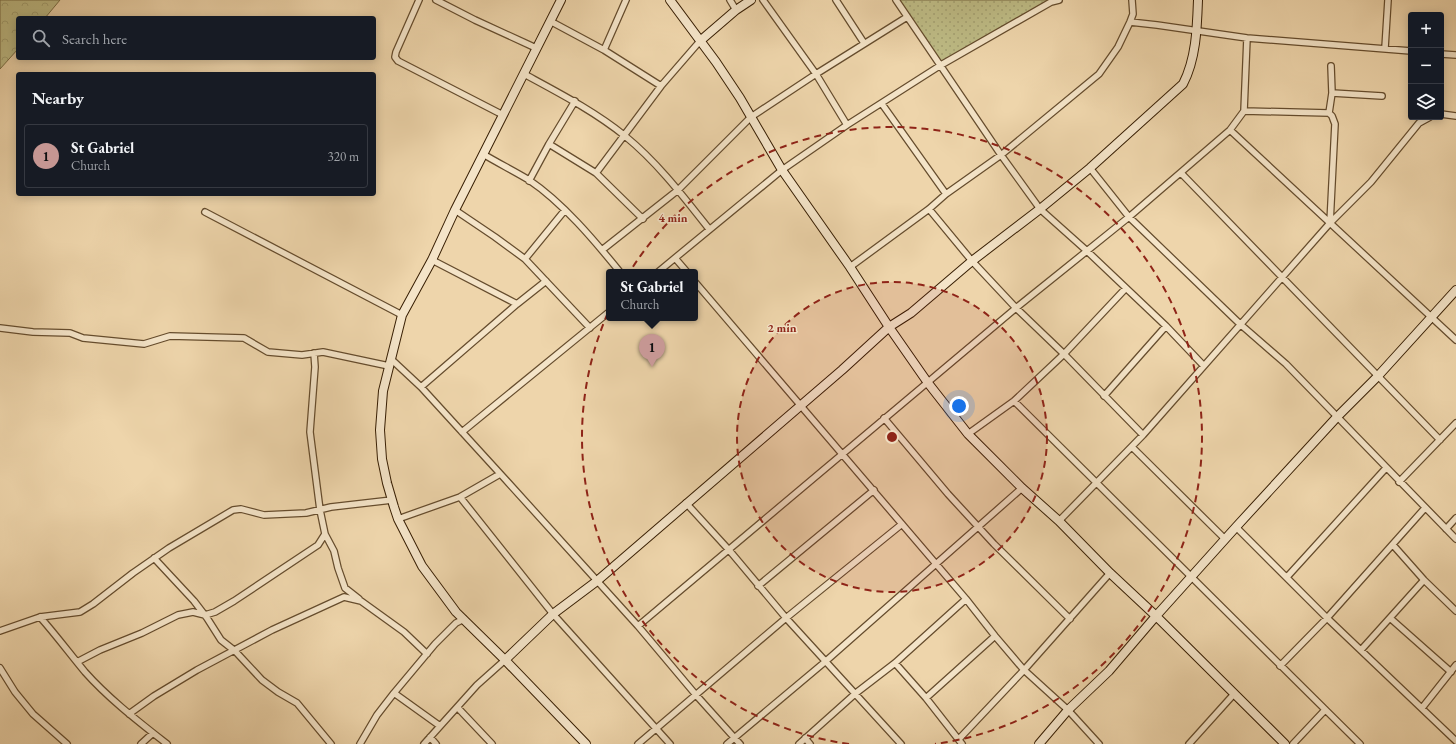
<!DOCTYPE html>
<meta charset="utf-8">
<style>
:root{--surface:#171b24;--page:#20242c;--text:#f1f3f6;--muted:#9ea1a6;--line:#363941;--accent:#c59692}
body{margin:0;font-family:"EB Garamond",serif;background:var(--page);color:var(--text)}
.controls{position:absolute;right:12px;top:12px;display:grid;overflow:hidden;border-radius:4px;box-shadow:0 2px 10px #0003}
.controls button{width:36px;height:36px;display:grid;place-items:center;padding:0;border:0;border-bottom:1px solid var(--line);background:var(--surface);color:var(--text);font:20px sans-serif}
.you{position:absolute;left:959px;top:406px;width:14px;height:14px;margin:-10px;border:3px solid #fff;border-radius:50%;background:#1a73e8;box-shadow:0 0 0 6px #1a73e833}
.badge{display:grid;place-items:center;width:26px;height:26px;border-radius:50%;background:var(--accent);color:#111;font-size:13px;font-weight:700}
.pin{position:absolute;translate:-50% -33px;filter:drop-shadow(0 1px 2px #0008)}
.pin::after{content:'';position:absolute;top:21px;width:14px;height:12px;background:inherit;clip-path:polygon(0 0,100% 0,50% 100%)}
.popup{position:absolute;left:606px;top:269px;width:92px;height:52px;box-sizing:border-box;display:grid;place-content:center;border-radius:4px;background:var(--surface);filter:drop-shadow(0 1px 3px #0005);font-size:13px;white-space:nowrap;color:var(--muted)}
.popup b{font-size:15px;color:var(--text)}
.popup::after{content:'';position:absolute;left:50%;top:100%;margin-left:-8px;border:8px solid transparent;border-top-color:var(--surface)}
.list{margin:0;padding:0;list-style:none}
h2{display:flex;justify-content:space-between;align-items:center;height:52px;margin:0;padding:0 16px;font-size:17px}
h2 small{font-size:13px;font-weight:400;color:var(--muted)}
.list li{display:grid;grid-template-columns:26px 1fr auto;gap:12px;align-items:center;box-sizing:border-box;height:64px;margin:0 8px 8px;padding:0 8px;border:1px solid var(--line);border-radius:4px}
.list b{display:block;font-size:15px;white-space:nowrap}
.list p{margin:0;font-size:13px;white-space:nowrap;color:var(--muted)}
.list em{font-size:13px;font-style:normal;color:var(--muted)}
.icon{flex:none;width:22px;height:22px;fill:none;stroke:currentColor;stroke-width:2;stroke-linecap:round;stroke-linejoin:round}
.map{position:relative;flex:none;width:1456px;height:744px;overflow:hidden}
.search{position:absolute;background:var(--surface);box-shadow:0 2px 10px #0003;left:16px;top:16px;width:360px;height:44px;display:flex;align-items:center;gap:10px;box-sizing:border-box;padding:0 14px;border-radius:4px;color:var(--muted);font-size:15px}
.panel{position:absolute;background:var(--surface);box-shadow:0 2px 10px #0003;left:16px;top:72px;width:360px;height:124px;border-radius:4px}
.map>svg:first-child{display:block}
.forest{fill:url(#forest-crowns);stroke:#7a6d44}
.park{fill:url(#park-dots);stroke:#7a6d44}
.lines{fill:none;stroke-linecap:round;stroke-linejoin:round}
.street-casing{stroke:#654c2d;stroke-width:8}
.secondary-casing{stroke:#371e03;stroke-width:10}
.street{stroke:#f4e4c8;stroke-width:5.5}
.secondary{stroke:#f4e4c8;stroke-width:8}
.ring{fill:none;stroke:#8f2418;stroke-width:2;stroke-dasharray:7 5}
.centre{fill:#8f2418;stroke:#f4e4c8;stroke-width:2}
.ring-label{font-size:12px;text-anchor:middle;font-weight:bold;fill:#8f2418;stroke:#f4e4c8;stroke-width:3;stroke-linejoin:round;paint-order:stroke}
</style>
<div class="map">
<svg width="1456" height="744" viewBox="0 0 1456 744">
<defs>
<pattern id="forest-crowns" width="20" height="18" patternUnits="userSpaceOnUse"><rect width="20" height="18" fill="#bebc86"/><path d="M2 6a3 3 0 1 1 6 0M12 15a3 3 0 1 1 6 0" fill="none" stroke="#a4a172"/></pattern>
<pattern id="park-dots" width="8" height="8" patternUnits="userSpaceOnUse"><rect width="8" height="8" fill="#bebc86"/><path d="M2 2h.1M6 6h.1" fill="none" stroke="#a4a172" stroke-width="1.8" stroke-linecap="round"/></pattern>
</defs>
<rect width="100%" height="100%" fill="#eed5ab"/>
<filter id="stains"><feTurbulence type="fractalNoise" baseFrequency=".005" numOctaves="4"/><feColorMatrix values="0 0 0 0 .2 0 0 0 0 .09 0 0 0 0 .02 0 0 0 .5 -.17"/></filter>
<radialGradient id="worn" r=".72"><stop offset=".6" stop-color="#630" stop-opacity="0"/><stop offset="1" stop-color="#630" stop-opacity=".3"/></radialGradient>
<path class="forest" d="M0,0H60L45,18H18V49L0,69Z"/>
<path class="park" d="M896,0H1050L940,65Z"/>
<g class="lines">
<g class="street-casing">
<path id="street" d="M419,0L396,52L395,57L398,61L503,115
M436,0L475,20L536,48
M730,0L736,10
M763,0L816,74L847,125
M836,0L864,43
M896,0L1001,155L1040,209L1087,251L1166,326L1203,365
M550,21L604,50L661,86
M1130,22L1157,25L1247,38L1411,51
M1385,48L1388,0
M604,50L626,0
M1441,54L1456,55
M524,74C559,93 594,111 625,136C658,163 683,196 709,229
M1332,93L1382,96
M882,104L946,194
M1244,111L1329,113
M1441,114L1456,116
M1230,130L1456,340
M549,144L596,173L643,219
M483,154C498,163 514,171 529,180C563,203 594,240 620,272
M1090,168L1129,217L1240,324L1286,364L1456,539
M596,173L661,86L700,41
M1181,173L1440,440
M529,181L549,144L575,101
M929,209L972,261L1016,308L1064,354L1143,435
M455,210L495,237L525,259L590,328
M205,212L402,315
M1330,223L1335,124L1332,116L1329,113L1332,93L1331,66
M602,250L678,190L751,117L816,74L907,17
M675,258L687,272
M525,259L565,210
M432,260L517,304
M850,267L929,209L946,194L1001,155L1099,74L1118,47L1130,22L1133,14L1132,0
M658,272L782,170L847,125L941,65L1051,2L1059,0
M695,282L966,599L995,636L1024,670L1068,710L1099,744
M0,328L33,332L70,333L83,338L144,344L170,336L244,338L268,352L302,355L323,352L389,366
M314,353L315,367L310,432L320,510L325,534L334,551L338,568L345,588L359,599
M391,359L421,387L505,479L638,626L696,695L740,744
M421,387L517,304L546,281
M1104,396L1166,326
M1014,401L1360,744
M884,418L948,494L994,544L1070,619
M462,432L609,312
M968,434L1014,401L1064,354L1126,288
M1132,447L1225,539
M1399,482L1456,423
M460,497L553,614L670,744
M686,503L729,550L786,618L901,744
M398,519L460,497L500,474
M1059,521L1143,435L1330,223L1371,182L1419,123L1430,117
M1236,527L1327,618L1456,741
M1446,529L1456,518
M1393,545L1424,580L1456,611
M154,558L194,601L207,618L221,640L235,651L262,680L278,692L297,703L331,744
M1287,577L1386,468
M758,586L874,490
M40,617C56,635 70,654 85,672C109,699 139,722 167,744
M1390,618L1451,672
M638,626L1016,308L1129,217L1230,130L1244,111L1247,38
M0,631L40,617L80,612L93,604L133,573L169,548L233,510L241,509L264,515L306,513L331,507L392,500
M1361,650L1424,580
M77,662L100,650L142,633L178,615L193,612L205,615L215,612L234,601L318,545L325,534
M895,663L926,698L962,744
M1280,666L1327,618L1425,508
M0,668L15,692L33,714L67,744
M926,698L995,636
M458,708L492,744
M1422,708L1456,665
M129,714L154,696L197,670L272,630L344,597L361,601L404,632L427,654
M440,726L394,693L435,644L456,623L464,619
M430,737L436,744
M805,738L810,744
M959,739L1024,670L1110,573
M141,744L153,733
M360,744L377,715L394,693
M424,744L477,685L505,660
M638,744L786,618L902,524
M727,744L826,661L1022,488
M799,744L856,693L895,663L966,599
M1189,744L1234,694
M1293,744L1325,710"/>
</g>
<g class="secondary-casing">
<path id="secondary" d="M561,0L455,210L432,260L402,315L383,391L380,430L382,459L387,483L394,507L398,519L422,566L456,612L505,660L586,744
M670,0L716,62L740,98L782,170L850,267L889,327L928,383L968,434L1022,488L1059,521L1110,573L1156,616L1285,744
M700,41L736,10L751,0
M505,660L553,614L597,581L842,370L889,327L911,313L972,261L1040,209L1090,168L1183,84C1196,59 1197,29 1198,0
M1039,744L1068,710L1109,671L1156,616L1236,527L1337,417L1378,376L1456,290"/>
</g>
<use href="#street" class="street"/>
<use href="#secondary" class="secondary"/>
</g>
<circle cx="892" cy="437" r="155" fill="#8f2418" fill-opacity=".12"/>
<g class="ring">
<circle cx="892" cy="437" r="155"/>
<path d="M849 744A310 310 0 1 1 935 744"/>
</g>
<circle cx="892" cy="437" r="6" class="centre"/>
<g class="ring-label">
<text x="673" y="222">4 min</text>
<text x="782" y="332">2 min</text>
</g>
<rect width="100%" height="100%" filter="url(#stains)"/>
<rect width="100%" height="100%" fill="url(#worn)"/>
</svg>
<div class="controls">
<button>+</button>
<button>−</button>
<button><svg class="icon" aria-label="layers" viewBox="0 0 24 24"><path d="M12 4l9 5-9 5-9-5zM3 14l9 5 9-5"/></svg></button>
</div>
<div class="you"></div>
<div class="pin badge" style="left:652px;top:367px">1</div>
<div class="popup"><b>St Gabriel</b>Church</div>
<div class="search"><svg class="icon" aria-label="search" viewBox="0 0 24 24"><circle cx="10" cy="10" r="6"/><path d="M15 15l6 6"/></svg>Search here</div>
<section class="panel">
<h2>Nearby<small></small></h2>
<ul class="list">
<li><span class="badge">1</span><div><b>St Gabriel</b><p>Church</p></div><em>320 m</em></li>
</ul>
</section>
</div>
